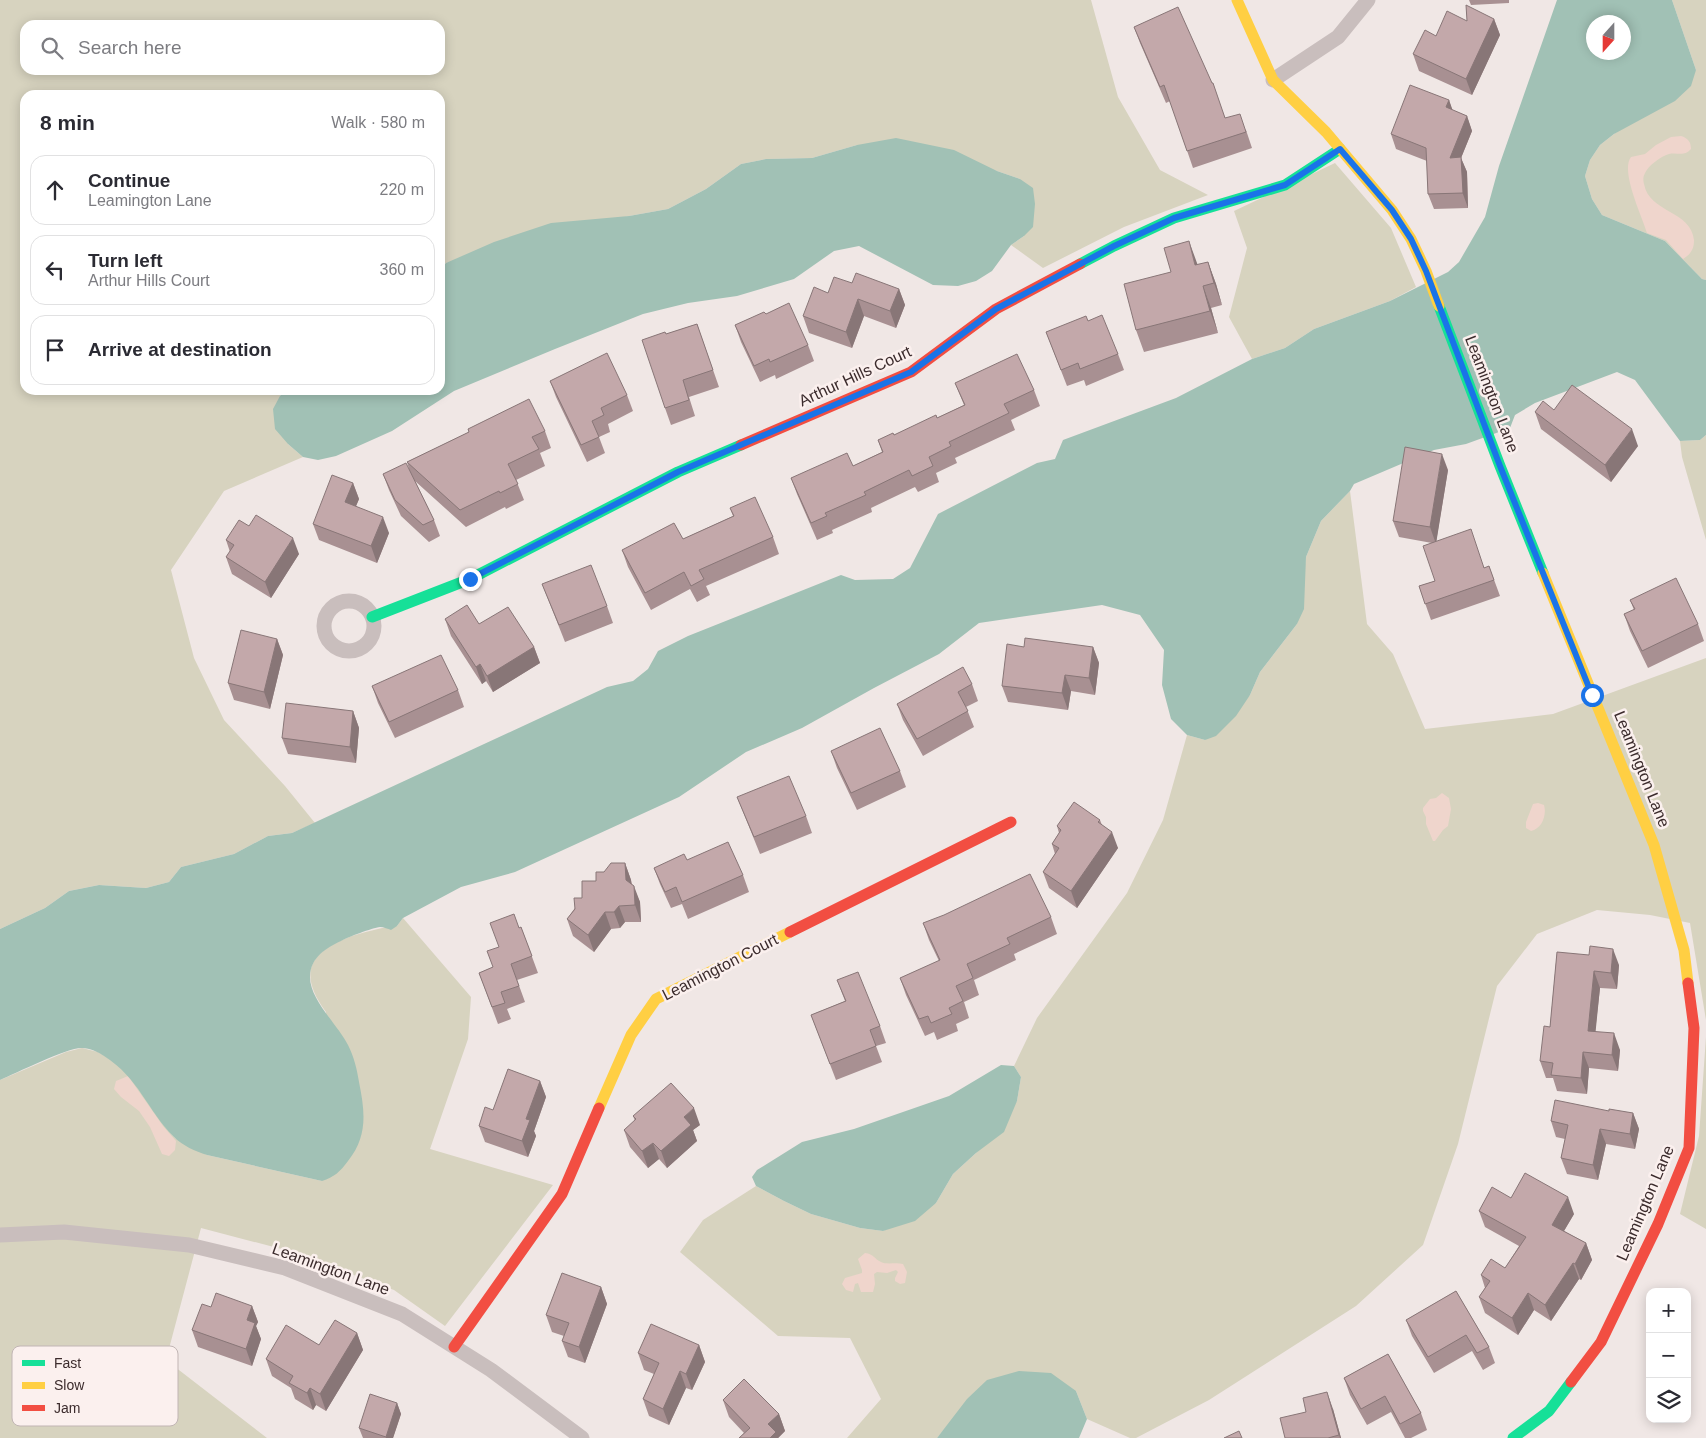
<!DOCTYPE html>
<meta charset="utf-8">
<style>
:root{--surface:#fff;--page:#f7f7f7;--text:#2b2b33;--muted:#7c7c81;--line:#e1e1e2}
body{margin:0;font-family:Helvetica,sans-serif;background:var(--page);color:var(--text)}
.controls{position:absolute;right:15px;bottom:15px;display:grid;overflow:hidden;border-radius:10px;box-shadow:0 2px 12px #0003}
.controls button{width:45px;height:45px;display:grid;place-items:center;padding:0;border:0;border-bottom:1px solid var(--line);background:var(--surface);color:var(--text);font:25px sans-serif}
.compass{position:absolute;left:1586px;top:15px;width:45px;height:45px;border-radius:50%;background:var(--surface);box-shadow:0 2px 12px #0003;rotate:201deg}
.stop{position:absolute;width:15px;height:15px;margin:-11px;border:4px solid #1a73e8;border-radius:50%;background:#fff}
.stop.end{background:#1a73e8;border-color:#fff;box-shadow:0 1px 5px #0008}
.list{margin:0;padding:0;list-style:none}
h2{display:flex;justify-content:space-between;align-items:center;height:65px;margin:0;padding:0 20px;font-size:21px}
h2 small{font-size:16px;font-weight:400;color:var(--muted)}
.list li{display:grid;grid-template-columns:32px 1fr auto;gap:15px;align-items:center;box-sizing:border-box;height:70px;margin:0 10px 10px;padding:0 10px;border:1px solid var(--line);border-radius:15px}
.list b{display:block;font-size:19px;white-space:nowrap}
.list p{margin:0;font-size:16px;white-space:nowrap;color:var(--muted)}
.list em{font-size:16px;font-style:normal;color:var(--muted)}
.icon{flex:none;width:28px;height:28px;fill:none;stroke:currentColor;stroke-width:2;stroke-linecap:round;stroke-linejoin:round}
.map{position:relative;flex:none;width:1706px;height:1438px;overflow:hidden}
.search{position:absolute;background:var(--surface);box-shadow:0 2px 12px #0003;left:20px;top:20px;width:425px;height:55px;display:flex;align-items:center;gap:12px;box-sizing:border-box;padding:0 18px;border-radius:15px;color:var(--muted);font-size:19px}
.panel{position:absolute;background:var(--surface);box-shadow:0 2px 12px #0003;left:20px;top:90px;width:425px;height:305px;border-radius:15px}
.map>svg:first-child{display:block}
.green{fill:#d7d3bf;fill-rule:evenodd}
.sand{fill:#efd5cc}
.water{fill:#a1c1b5;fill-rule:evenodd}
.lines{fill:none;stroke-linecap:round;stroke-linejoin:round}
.street{stroke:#c9bebd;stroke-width:15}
.fast{stroke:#16e098;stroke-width:11}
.slow{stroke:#ffcf43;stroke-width:11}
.jam{stroke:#f24e42;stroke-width:11}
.wall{fill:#a89092}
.shaded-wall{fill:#887677}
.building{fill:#c3a8aa;stroke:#887677}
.route{stroke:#1a73e8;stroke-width:6}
.labels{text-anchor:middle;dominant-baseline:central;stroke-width:5;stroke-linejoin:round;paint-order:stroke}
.street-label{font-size:16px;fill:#3b2b2c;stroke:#fbf0ee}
.key{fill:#fbf0ee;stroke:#c1b5b4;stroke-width:1}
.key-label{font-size:14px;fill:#3b2b2c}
</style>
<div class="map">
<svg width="1706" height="1438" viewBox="0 0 1706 1438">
<rect width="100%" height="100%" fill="#f0e7e5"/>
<path class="green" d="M0,0H1091L1118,97L1160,170L1208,195L1124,227L1043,268L1011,245L1024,236L1020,179L997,171L857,145L812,158L766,159L741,164L706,189L668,209L629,216L446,263L440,269V95H25V390H285L280,396L288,444L303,457L224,491L171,570L194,658L224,720L285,786L315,823L292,833L268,836L234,854L181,867L169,882L146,888L99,885L69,891L45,908L0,929ZM25,25H440V70H25Z
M1672,0H1706V280L1702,279L1665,241L1602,215L1592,199L1585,176L1590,160L1600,145L1696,70Z
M1335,163L1391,228L1416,287L1390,301L1314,329L1285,348L1252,359L1229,317L1247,248L1234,211Z
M1706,435V540L1682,457L1680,441L1700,440Z
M1350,491L1367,624L1393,654L1425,729L1553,714L1706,658V1020L1690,923L1650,915L1597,910L1537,934L1497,986L1458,1144L1423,1245L1356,1306L1209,1400L1136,1438H1130L1087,1419L1076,1391L952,1420L937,1438H847L881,1399L850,1338L778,1336L680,1252L703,1220L756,1186L784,1201L811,1214L860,1228L883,1231L936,1203L953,1174L976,1153L1017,1101L1021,1077L1014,1066L1037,1018L1127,893L1163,820L1187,735L1205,740L1250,695L1260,672L1297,624L1306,557L1321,521Z
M403,918L471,997L468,1039L430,1149L553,1185L445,1326L394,1290L289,1251L201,1228L166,1360L267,1438H0V1080L66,1052L82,1048L98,1052L118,1064L135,1083L166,1128L175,1138L207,1155L322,1181L326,1012C296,971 311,950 355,935C370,931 382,927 397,926Z
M1706,1037V1229L1680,1214L1699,1136Z"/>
<path class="sand" d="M1681,136C1688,138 1691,142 1691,149C1684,157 1678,152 1669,154C1660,157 1649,165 1645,173C1643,177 1643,180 1644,184C1649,213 1691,210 1694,240C1694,249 1691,254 1683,259L1666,240L1647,233C1642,216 1620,171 1631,157L1645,154L1656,145L1671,137Z
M1442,793L1449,798L1451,809L1448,826L1443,830L1435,841H1433L1426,824V817L1423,811V808L1430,799L1436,798Z
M1538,803L1544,805C1547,815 1542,829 1531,831L1526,828V822L1533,804Z
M128,1076L163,1126L176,1141L175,1150L169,1156L162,1154L150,1127L139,1111L121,1097L114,1089L116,1081Z
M865,1253C874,1254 874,1259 881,1262C887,1265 896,1262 903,1264L907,1272L905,1283L900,1284L895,1281V1278L898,1272L896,1270L887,1273L877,1272L874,1274L875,1284L873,1292H861L858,1283L855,1284L853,1292L846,1290L842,1284L845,1278L862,1273V1270L858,1259Z"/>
<path class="water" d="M1557,0H1672L1696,70L1691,86L1675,101L1614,134L1600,145L1590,160L1585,176L1592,199L1602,215L1665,241L1702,279L1706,280V435L1700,440L1680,441L1635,380L1617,372L1535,403L1515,415L1510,428L1466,444L1434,450L1354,484L1350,491L1321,521L1306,557L1304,609L1297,624L1260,672L1250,695L1236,716L1216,736L1205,740L1187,735L1171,719L1162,685L1164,650L1140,615L1102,605L979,623L939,654L874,688L802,728L746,752L679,797L515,872L461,887L403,918L397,926L391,930C388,929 384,927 380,927C372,928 348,937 341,941C326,948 311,957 310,976C309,999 338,1025 348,1045C354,1057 357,1069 359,1082C365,1112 368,1136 348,1161C340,1172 334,1177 322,1181L207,1155C195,1151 183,1146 174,1137C147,1110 139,1078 104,1056C98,1052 90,1048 82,1048C69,1047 16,1073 0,1080V929L45,908L69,891L99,885L146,888L169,882L181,867L234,854L268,836L292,833L607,687L633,681L648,669L658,651L688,636L841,575L855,580L893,579L910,568L938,514L1037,463L1055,459L1063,440L1176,398L1252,359L1285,348L1314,329L1390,301L1448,272L1459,262L1485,217L1499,166ZM1594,22H1624V52H1594Z
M896,138L954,150L997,171L1020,179L1033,188L1035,204L1033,227L1024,236L1011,245L992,271L976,281L958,286L933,285L859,246L834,251L794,279L737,296L688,303L643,314L555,349L454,391L392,431L336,456L318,460L303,457L288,444L275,429L273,409L280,396L285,390H440V269L446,263L494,242L551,223L629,216L668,209L706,189L741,164L766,159L812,158L857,145Z
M1001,1065L1014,1066L1021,1077L1017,1101L1004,1132L976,1153L953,1174L936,1203L915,1221L883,1231L860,1228L811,1214L784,1201L756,1186L752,1177L757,1170L802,1142L854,1129L949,1096Z
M1019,1371L1051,1373L1076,1391L1087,1419L1079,1438H937L967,1399L987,1380Z"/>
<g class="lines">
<path class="street" d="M1273,80L1338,37L1368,0
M324 626a25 25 0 1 1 50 0a25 25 0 1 1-50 0Z
M0,1235L64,1232L189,1245L285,1268L402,1314L491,1370L582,1438"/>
<path class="fast" d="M1080,264L1114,246L1174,218L1285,185L1340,149
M1439,306L1500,466L1543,573
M372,617L470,579L678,472L741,445
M1513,1438L1549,1411L1571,1382"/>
<path class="slow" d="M1237,0L1273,80L1326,132L1392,210L1411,239L1426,271L1439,306
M1543,573L1654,845L1684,950L1688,983
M599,1108L631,1035L656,999L790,932"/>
<path class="jam" d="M741,445L911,372L996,309L1080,264
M790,932L1011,822
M454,1347L562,1194L599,1108
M1571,1382L1601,1342L1658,1224L1689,1148L1694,1028L1688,983"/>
</g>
<path class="wall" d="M1469,0H1509V3L1471,5Z
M1494,19L1500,35L1472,95L1419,71L1413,54L1436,36L1467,21Z
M1134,27L1212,83L1225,118L1246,130L1252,148L1193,168L1170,101L1166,103L1140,43Z
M1449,100L1452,110L1467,116L1472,131L1461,158L1467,172L1468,208L1434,209L1428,194L1427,161L1396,149L1391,134Z
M1208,262L1216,284L1222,305L1211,308L1218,333L1144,352L1136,330L1197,265Z
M852,283L899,289L905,305L896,328L864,316L852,348L809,333L803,316L828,293Z
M766,314L808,345L814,361L776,379L775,375L760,382L741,342L735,325Z
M1088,321L1118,354L1124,370L1086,386L1084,380L1067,386L1046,332Z
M697,324L719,387L689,397L695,416L671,425L665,408L666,334Z
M550,381L627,395L633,411L608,424L610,432L599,437L605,453L587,462L556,397Z
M955,383L1034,390L1040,406L1011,420L1015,430L955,458L957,463L936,473L939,482L918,492L915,487L871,508L872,512L832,530L833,533L817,540L797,494L791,478L853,466L882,452L878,440L894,435L937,418L964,405Z
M1554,410L1638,446L1611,482L1541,429L1535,412Z
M468,429L545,431L551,448L540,453L545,466L516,480L524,500L506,509L505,507L466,527L415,481L434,520L440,536L429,542L401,516L389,490L383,474L409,469L407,462L469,432Z
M1448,470L1436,542L1485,568L1489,566L1500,596L1431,620L1419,586L1435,581L1432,543L1399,537L1393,521Z
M353,483L359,499L356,506L389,533L377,563L319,540L313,524Z
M730,508L773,537L779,554L706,586L710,595L697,602L690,589L651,610L628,567L622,550L683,539L733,516Z
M249,526L299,554L271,598L232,574L226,557L230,552L226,540Z
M542,584L607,606L613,623L565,642Z
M1630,600L1698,624L1704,641L1648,668L1630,631L1624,614L1634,610Z
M445,619L479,624L534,647L540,663L493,692L486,681L482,684L451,636Z
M277,639L283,655L270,709L234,700L228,683Z
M1024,647H1093L1099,663L1095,695L1071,691L1068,710L1008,702L1002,686Z
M972,684L978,701L966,707L974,727L923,756L903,720L897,704Z
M372,686L458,690L464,707L395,738L378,703Z
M353,711L359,728L356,763L288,754L282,738Z
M831,751L900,771L906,787L857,810L837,768Z
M737,797L806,816L812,833L760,854Z
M1100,820L1102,825L1118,848L1077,908L1049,888L1043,872L1055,854L1052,844L1059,833L1057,826Z
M687,860L743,875L749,892L688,919L682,904L671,908L660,884L654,868Z
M625,863L631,880L632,884L640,902L641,922H625L620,928L611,929L594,952L573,936L567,919L582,898L604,872Z
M1051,917L1057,934L1014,954L1016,960L974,980L979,995L964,1002L969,1018L956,1024L958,1031L937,1040L934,1032L925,1036L906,995L900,978L939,961L929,940L923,923Z
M521,927L538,973L517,980L525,1002L507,1009L511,1019L498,1024L479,973L493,967L499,947L519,928Z
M1557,952L1619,965L1617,989L1600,988L1595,1032L1620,1050L1618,1071L1589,1068L1587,1094L1557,1091L1553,1078H1546L1540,1061L1550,1027Z
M837,980L880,1026L886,1043L876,1046L882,1062L836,1080L811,1015L845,1001Z
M540,1081L546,1097L534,1131L536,1136L528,1157L485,1142L479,1126L493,1110Z
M1609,1111L1633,1113L1639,1129L1635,1149L1606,1144L1598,1180L1567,1174L1561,1158L1565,1139L1556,1137L1551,1121Z
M633,1116L700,1125L693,1130L697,1141L667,1168L659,1159L648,1168L630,1147L624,1130L635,1121Z
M1511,1198L1574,1214L1564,1231L1586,1243L1592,1260L1581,1280L1579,1279L1551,1321L1534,1310L1518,1335L1485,1313L1479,1297L1485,1288L1481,1275L1505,1268L1519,1246L1485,1227L1479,1211Z
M601,1287L607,1304L585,1363L568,1357L562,1341L564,1336L552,1332L546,1315Z
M1456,1291L1489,1347L1495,1363L1483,1370L1472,1351L1434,1373L1412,1336L1406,1320Z
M252,1306L258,1322L256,1326L261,1339L252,1366L198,1347L192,1330L211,1307Z
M357,1333L363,1350L326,1411L316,1405L313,1410L295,1399L291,1388L272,1376L266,1359L319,1345Z
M699,1345L705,1362L692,1390L686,1388L669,1425L649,1416L643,1399L654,1374L644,1370L638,1353Z
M1388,1354L1421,1413L1427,1430L1411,1438H1405L1391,1412L1367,1425L1350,1395L1344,1378Z
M723,1400L779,1414L785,1431L778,1438H739L744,1433L729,1417Z
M397,1403L401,1414L393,1438H363L359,1428Z
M1333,1409L1341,1438H1285Z"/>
<path class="shaded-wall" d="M1494,19L1500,35L1472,95L1466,79Z
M1449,100L1454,114L1446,107Z
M1467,116L1472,131L1461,158L1467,172L1468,208L1450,158Z
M1189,241L1197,263L1203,287L1195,265Z
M1208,262L1216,284L1222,305L1214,283Z
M1203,286L1211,308L1218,333L1210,311Z
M899,289L905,305L896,328L890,311Z
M858,299L864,316L852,348L846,332Z
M1632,429L1638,446L1611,482L1605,465Z
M1442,454L1448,470L1436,544L1430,527Z
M353,483L359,499L351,518L345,502Z
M383,517L389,533L377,563L371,546Z
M293,538L299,554L271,598L265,582Z
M277,639L283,655L270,709L264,692Z
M534,647L540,663L493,692L487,676Z
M1093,647L1099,663L1095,695L1089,678Z
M480,664L486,681L482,684L476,667Z
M1065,675L1071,691L1068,710L1062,693Z
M353,711L359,728L356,763L350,747Z
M1112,832L1118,848L1077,908L1071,891Z
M625,863L631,880L632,897L626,880Z
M634,886L640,902L641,922L635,905Z
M619,906L625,922L620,928L614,912Z
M605,912L611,929L594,952L588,935Z
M1613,949L1619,965L1617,989L1611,973Z
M1594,971L1600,988L1594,1047L1588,1031Z
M1614,1033L1620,1050L1618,1071L1612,1055Z
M1583,1052L1589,1068L1587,1094L1581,1078Z
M540,1081L546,1097L534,1131L536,1136L528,1157L522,1141L526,1119Z
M694,1108L700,1125L693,1130L697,1141L667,1168L661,1151L684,1117Z
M1633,1113L1639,1129L1635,1149L1630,1134Z
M1600,1129L1606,1144L1598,1180L1593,1165Z
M653,1143L659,1159L648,1168L642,1151Z
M1568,1197L1574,1214L1558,1241L1552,1225Z
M1586,1243L1592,1260L1581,1280L1575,1264Z
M1573,1263L1579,1279L1551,1321L1545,1305Z
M601,1287L607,1304L585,1363L579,1347Z
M1528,1293L1534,1310L1518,1335L1512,1318Z
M252,1306L258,1322L256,1326L261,1339L252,1366L246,1349L247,1320Z
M357,1333L363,1350L326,1411L320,1394Z
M699,1345L705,1362L692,1390L686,1374Z
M680,1371L686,1388L669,1425L663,1409Z
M310,1388L316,1405L313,1410L307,1393Z
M1327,1392L1333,1409L1341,1438H1340L1339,1435Z
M397,1403L401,1414L393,1438H386V1437Z
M779,1414L785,1431L778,1438H770L768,1424Z"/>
<path class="building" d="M1466,5L1494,19L1466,79L1413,54L1425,30L1436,36L1447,11L1467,21Z
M1178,7L1212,83H1213L1225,118L1240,114L1246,132L1187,151L1164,85L1160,87L1134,27Z
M1410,85L1449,100L1446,107L1467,116L1450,158L1461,157L1463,193L1428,194L1426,148L1391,134Z
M1189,241L1195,265L1208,262L1214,283L1203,286L1210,311L1136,330L1124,284L1171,272L1164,248Z
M856,273L899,289L890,311L858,299L846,332L803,316L814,287L828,293L834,277L852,283Z
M789,303L808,345L770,362L769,359L754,366L735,325L764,312L766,314Z
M1102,315L1118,354L1080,369L1078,363L1061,370L1046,332L1086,316L1088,321Z
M697,324L713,370L683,380L689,400L665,408L642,340L665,332L666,334Z
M607,353L627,395L601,408L604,415L592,421L599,437L581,445L550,381Z
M1017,354L1034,390L1004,404L1009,413L949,442L951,446L929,457L933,466L912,476L909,470L864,492L866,495L825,513L827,516L811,523L791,478L847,453L853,466L883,452L878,440L893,433L894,435L936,415L937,418L965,405L955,383Z
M1572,385L1632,429L1605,465L1535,412L1543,401L1554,410Z
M529,399L545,431L532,437L539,449L508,464L518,484L500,493L499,491L460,510L407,462L469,432L468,429Z
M1405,447L1442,454L1430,527L1393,521Z
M406,463L434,520L423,525L395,500L383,474Z
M332,475L353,483L345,502L383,517L371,546L313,524Z
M755,497L773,537L699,570L704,579L691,586L684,572L645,593L622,550L674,523L683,539L734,516L730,508Z
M256,515L293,538L265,582L226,557L234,545L226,540L239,520L249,526Z
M1471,529L1484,568L1489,566L1494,580L1425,604L1419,586L1435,581L1423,546Z
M591,565L607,606L559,625L542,584Z
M1676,578L1698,624L1642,651L1624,614L1635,609L1630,600Z
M467,605L479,624L508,607L534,647L487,676L480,664L476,667L445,619Z
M241,630L277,639L264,692L228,683Z
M1025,638L1093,647L1089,678L1065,675L1062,693L1002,686L1007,644L1024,647Z
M441,655L458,690L389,722L372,686Z
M963,667L972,684L958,692L968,711L917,739L897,704Z
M286,703L353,711L350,747L282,738Z
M880,728L900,771L851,793L831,751Z
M789,776L806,816L754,837L737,797Z
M1074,802L1100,820L1098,822L1112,832L1071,891L1043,872L1059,848L1052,844L1061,830L1057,826Z
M728,842L743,875L682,902L676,887L665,892L654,868L684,854L687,860Z
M611,863H625L626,880L634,886L635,905L619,906L614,912H605L588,935L567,919L575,909L574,898H582V881H596V872H604Z
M1030,874L1051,917L1007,938L1010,944L967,964L973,978L956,986L963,1001L949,1008L952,1014L931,1023L928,1016L919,1019L900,978L940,960L923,923L944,915Z
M514,914L519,928L521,927L532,956L511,964L519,986L501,992L505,1003L492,1007L479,973L493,967L487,951L499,947L490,923Z
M1590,946L1613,949L1611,973L1594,971L1588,1031L1614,1033L1612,1055L1583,1052L1581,1078L1551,1075L1553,1063L1540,1061L1544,1026L1550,1027L1557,952L1589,955Z
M858,972L880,1026L870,1030L876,1046L830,1064L811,1015L846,1001L837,980Z
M508,1069L540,1081L526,1119L530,1120L522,1141L479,1126L485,1107L493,1110Z
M671,1083L694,1108L684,1117L691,1125L661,1151L653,1143L642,1151L624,1130L636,1119L633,1116Z
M1555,1100L1609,1111V1109L1633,1113L1630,1134L1600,1129L1593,1165L1561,1158L1568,1125L1551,1121Z
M1525,1173L1568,1197L1552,1225L1586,1243L1575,1264L1573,1263L1545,1305L1528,1293L1512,1318L1479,1297L1490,1281L1481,1275L1491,1259L1505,1268L1526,1237L1479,1211L1492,1187L1511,1198Z
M562,1273L601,1287L579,1347L562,1341L569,1323L546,1315Z
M1456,1291L1489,1347L1477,1353L1466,1335L1428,1357L1406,1320Z
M216,1293L252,1306L247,1320L255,1323L246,1349L192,1330L202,1304L211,1307Z
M335,1320L357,1333L320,1394L310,1388L307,1393L289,1383L293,1376L266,1359L286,1325L319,1345Z
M651,1324L699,1345L686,1374L680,1371L663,1409L643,1399L659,1363L638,1353Z
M1388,1354L1421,1413L1400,1424L1385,1396L1361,1409L1344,1378Z
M744,1379L779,1414L768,1424L776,1432L770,1438H739L750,1428L723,1400Z
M1327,1392L1339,1435L1328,1438H1285L1280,1418L1306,1412L1303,1398Z
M370,1394L397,1403L386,1437L359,1428Z
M1239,1431L1242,1438H1224Z"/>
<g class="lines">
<path class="route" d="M470,579L678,472L911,372L996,309L1114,246L1174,218L1285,185L1340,149L1392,210L1411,239L1426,271L1500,466L1592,695"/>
</g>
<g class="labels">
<g class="street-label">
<text transform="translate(855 376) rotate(-25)">Arthur Hills Court</text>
<text transform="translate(1492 394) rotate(69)">Leamington Lane</text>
<text transform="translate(1642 769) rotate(68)">Leamington Lane</text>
<text transform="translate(720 967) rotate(-27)">Leamington Court</text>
<text transform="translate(1645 1203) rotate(-67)">Leamington Lane</text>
<text transform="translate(331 1269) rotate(20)">Leamington Lane</text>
</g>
</g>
<rect x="12" y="1346" width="166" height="80" rx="8" class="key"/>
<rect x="22" y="1360" width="23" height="6" fill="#16e098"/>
<rect x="22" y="1382" width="23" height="7" fill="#ffcf43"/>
<rect x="22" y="1405" width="23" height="6" fill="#f24e42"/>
<g class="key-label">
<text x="54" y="1368">Fast</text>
<text x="54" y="1390">Slow</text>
<text x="54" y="1413">Jam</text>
</g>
</svg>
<div class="controls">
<button>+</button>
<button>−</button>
<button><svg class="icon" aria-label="layers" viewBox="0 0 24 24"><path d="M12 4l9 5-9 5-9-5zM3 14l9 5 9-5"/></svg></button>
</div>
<svg class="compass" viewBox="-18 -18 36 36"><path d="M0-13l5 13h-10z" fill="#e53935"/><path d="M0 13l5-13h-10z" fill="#7c7c81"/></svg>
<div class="stop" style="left:1592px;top:695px"></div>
<div class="stop end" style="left:470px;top:579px"></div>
<div class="search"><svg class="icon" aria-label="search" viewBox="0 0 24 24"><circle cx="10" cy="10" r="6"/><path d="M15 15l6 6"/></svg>Search here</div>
<section class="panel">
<h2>8 min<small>Walk · 580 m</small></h2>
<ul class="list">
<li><svg class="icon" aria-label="ahead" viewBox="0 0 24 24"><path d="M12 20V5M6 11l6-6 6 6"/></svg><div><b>Continue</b><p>Leamington Lane</p></div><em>220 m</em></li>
<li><svg class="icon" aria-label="left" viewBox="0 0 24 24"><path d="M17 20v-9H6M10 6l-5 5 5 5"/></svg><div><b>Turn left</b><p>Arthur Hills Court</p></div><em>360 m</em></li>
<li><svg class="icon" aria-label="arrive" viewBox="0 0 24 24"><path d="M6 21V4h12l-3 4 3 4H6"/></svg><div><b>Arrive at destination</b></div></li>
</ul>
</section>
</div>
